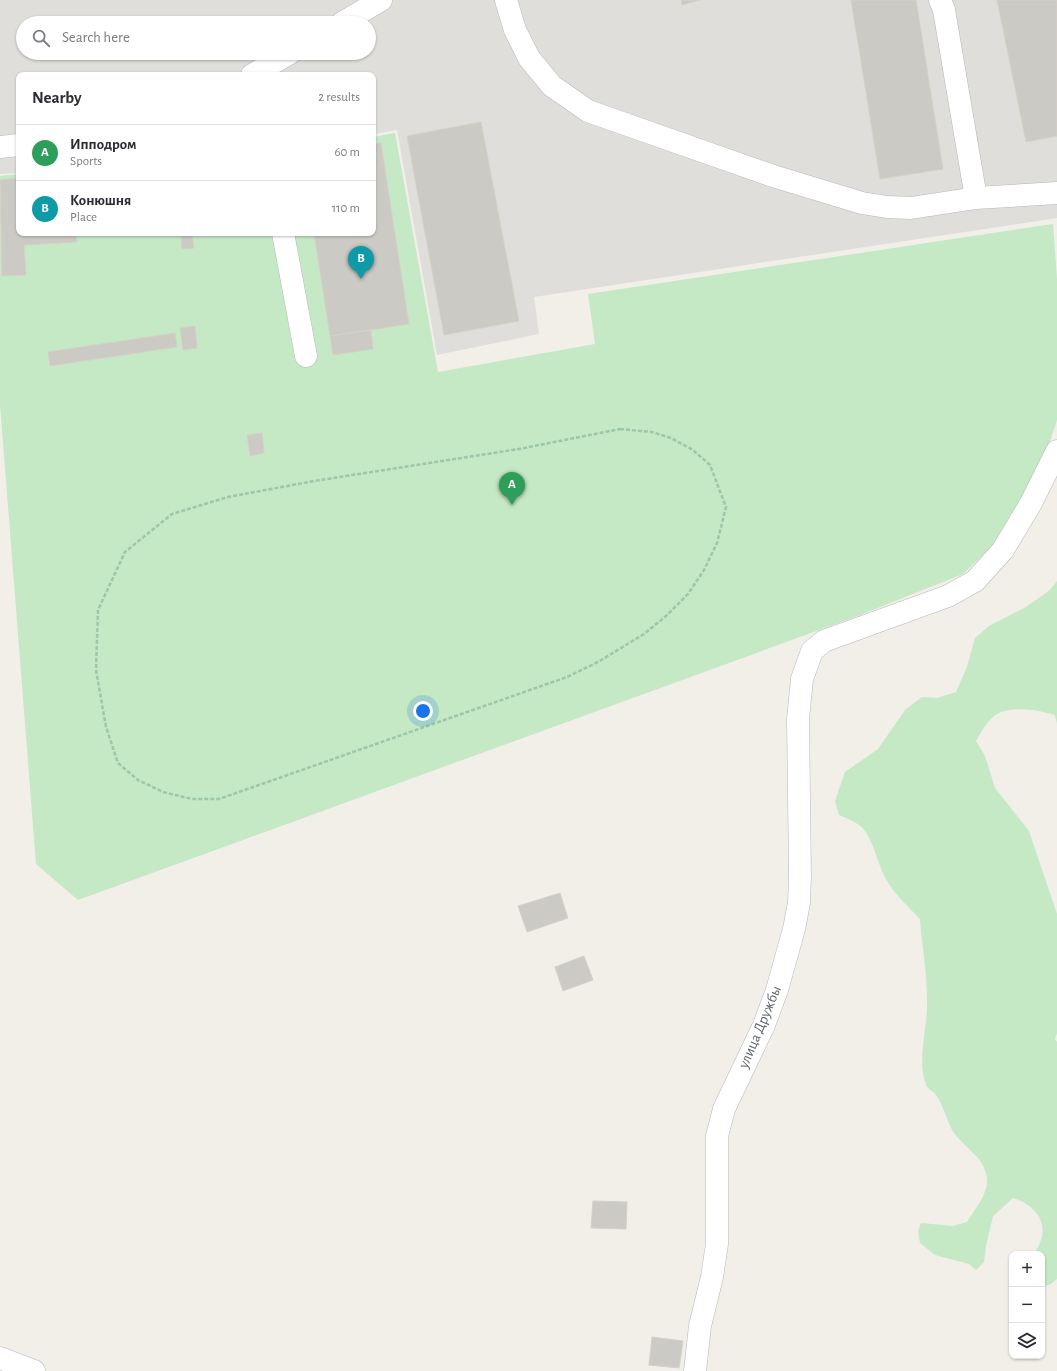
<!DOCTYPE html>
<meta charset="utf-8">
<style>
:root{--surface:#fff;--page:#f2f2f3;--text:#2b2b33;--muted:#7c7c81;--line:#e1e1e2;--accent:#ea580c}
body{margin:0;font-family:"Alegreya Sans",sans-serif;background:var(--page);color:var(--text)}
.controls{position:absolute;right:12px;bottom:12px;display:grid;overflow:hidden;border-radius:8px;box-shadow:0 1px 3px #0004}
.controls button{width:36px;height:36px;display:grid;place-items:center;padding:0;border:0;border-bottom:1px solid var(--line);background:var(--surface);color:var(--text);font:20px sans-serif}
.you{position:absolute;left:423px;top:711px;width:14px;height:14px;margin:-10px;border:3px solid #fff;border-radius:50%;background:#1a73e8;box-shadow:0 0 0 6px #1a73e833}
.badge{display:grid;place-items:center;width:26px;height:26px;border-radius:50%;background:var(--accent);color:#fff;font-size:13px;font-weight:700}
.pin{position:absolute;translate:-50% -33px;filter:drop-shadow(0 1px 2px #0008)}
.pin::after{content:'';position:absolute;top:21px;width:14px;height:12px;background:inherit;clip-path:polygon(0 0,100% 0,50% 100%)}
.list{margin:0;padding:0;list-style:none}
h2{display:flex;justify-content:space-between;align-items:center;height:52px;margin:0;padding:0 16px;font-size:17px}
h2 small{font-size:13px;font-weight:400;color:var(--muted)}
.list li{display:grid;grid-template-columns:26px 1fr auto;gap:12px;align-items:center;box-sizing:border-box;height:56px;padding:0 16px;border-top:1px solid var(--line)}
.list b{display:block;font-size:15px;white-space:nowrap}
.list p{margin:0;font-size:13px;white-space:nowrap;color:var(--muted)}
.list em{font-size:13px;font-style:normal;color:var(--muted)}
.icon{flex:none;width:22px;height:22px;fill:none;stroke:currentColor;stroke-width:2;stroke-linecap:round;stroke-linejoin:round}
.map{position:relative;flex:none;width:1057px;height:1371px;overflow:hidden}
.search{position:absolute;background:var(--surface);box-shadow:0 1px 3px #0004;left:16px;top:16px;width:360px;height:44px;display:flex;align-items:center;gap:10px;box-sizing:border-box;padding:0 14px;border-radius:22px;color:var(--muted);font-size:15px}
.panel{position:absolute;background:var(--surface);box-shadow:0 1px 3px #0004;left:16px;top:72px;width:360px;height:164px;border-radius:8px}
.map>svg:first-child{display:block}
.industrial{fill:#e0deda;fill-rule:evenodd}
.green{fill:#c5e8c5}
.building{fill:#cccac5;stroke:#d6d1c6}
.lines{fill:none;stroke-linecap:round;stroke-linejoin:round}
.minor-casing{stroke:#b5b8bc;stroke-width:23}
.path{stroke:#9cc7a9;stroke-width:2.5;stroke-dasharray:4 2;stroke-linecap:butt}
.minor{stroke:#fff;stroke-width:22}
.labels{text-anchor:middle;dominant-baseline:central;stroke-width:4;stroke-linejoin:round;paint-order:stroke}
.street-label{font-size:15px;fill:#5f6368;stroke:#fff}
</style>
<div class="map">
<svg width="1057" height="1371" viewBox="0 0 1057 1371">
<rect width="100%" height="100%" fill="#f1efe8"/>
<path class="industrial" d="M0,0H1057V218L534,297L539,334L437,355L397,130L373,134V75H19V173L0,174ZM23,23H369V53H23Z"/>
<path class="green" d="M395,133L438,372L595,344L588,294L1053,224L1057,279V420L1043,463L991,547L963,574L855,617L78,900L36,864L0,404V176L19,174V233H373V137Z
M1057,581V724L1055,715C1038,710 1006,704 992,718C986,723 981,733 976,741L985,756L995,788L1029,831L1057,914V1033L1055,1039L1057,1042V1279L1051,1284L1042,1287V1254H1032C1036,1252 1037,1249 1039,1245C1050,1222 1034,1204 1013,1198L993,1216L986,1246L984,1262L976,1270L969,1264L935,1255L920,1243L918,1231L921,1223L953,1226L967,1222C975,1209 988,1194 987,1179C985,1155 961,1147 951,1128C946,1117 943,1105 936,1095C933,1091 927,1089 926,1084C917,1063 927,1029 927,1006C928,977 922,948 920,919C909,907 898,898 889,884C878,868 876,847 865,831C860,823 848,819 839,815L835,801L845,772L878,749L905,710L922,697L937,698L956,692L967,667L975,638L989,626L1026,607L1050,590Z"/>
<path class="building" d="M681,0H700L682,5Z
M851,0H916L943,169L880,179Z
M997,0H1057V136L1026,142Z
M481,122L519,321L444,335L407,136Z
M381,143L409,324L330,336L314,233H373V144Z
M19,178V233H76L77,242L24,245L26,275L2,276L0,180Z
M181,233H192L194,248L182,249Z
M195,326L197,348L183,350L180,328Z
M371,330L373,349L333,355L330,336Z
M175,333L177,347L50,366L48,352Z
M262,433L264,453L250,456L247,435Z
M560,893L568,918L527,932L518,906Z
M584,956L593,980L563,991L555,967Z
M593,1201L627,1202L626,1229L591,1228Z
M652,1337L683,1341L679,1368L649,1365Z"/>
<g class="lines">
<g class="minor-casing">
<path id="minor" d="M506,0L515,30L529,58L552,86L588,111L773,176L862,203L887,207L911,208L976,198L1057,193
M940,0L944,10L976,198
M342,23L381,0
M252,75L290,53
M0,147L19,145
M283,233L306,356
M0,1358L34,1371
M695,1371L700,1326L712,1277L717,1244V1136L724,1109L764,1025L777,990L794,929L799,903L800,876L798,719L802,679L812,651L824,641L948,596L975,581L1003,550L1031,503L1057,451"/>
</g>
<path class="path" d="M620,429L652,432L671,438L693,450L710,465L726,507L717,543L704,570L688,594L666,616L644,634L598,662L567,677L219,799H192L163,792L138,780L118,763L106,727L96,670L98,610L125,552L172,514L228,497L314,481L519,449Z"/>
<use href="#minor" class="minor"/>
</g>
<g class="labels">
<g class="street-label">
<text transform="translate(760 1027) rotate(-67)">улица Дружбы</text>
</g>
</g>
</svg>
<div class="controls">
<button>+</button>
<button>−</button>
<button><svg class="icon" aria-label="layers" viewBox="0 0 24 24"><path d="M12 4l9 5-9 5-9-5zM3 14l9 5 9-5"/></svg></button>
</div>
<div class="you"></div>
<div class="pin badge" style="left:512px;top:505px;background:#2e9e5b">A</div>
<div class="pin badge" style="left:361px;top:279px;background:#0f9aa8">B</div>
<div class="search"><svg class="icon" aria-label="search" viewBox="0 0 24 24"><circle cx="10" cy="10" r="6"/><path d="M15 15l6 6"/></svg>Search here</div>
<section class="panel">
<h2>Nearby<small>2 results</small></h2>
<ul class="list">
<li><span class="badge" style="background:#2e9e5b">A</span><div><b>Ипподром</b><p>Sports</p></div><em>60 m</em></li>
<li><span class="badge" style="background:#0f9aa8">B</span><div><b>Конюшня</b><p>Place</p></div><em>110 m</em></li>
</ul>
</section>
</div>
